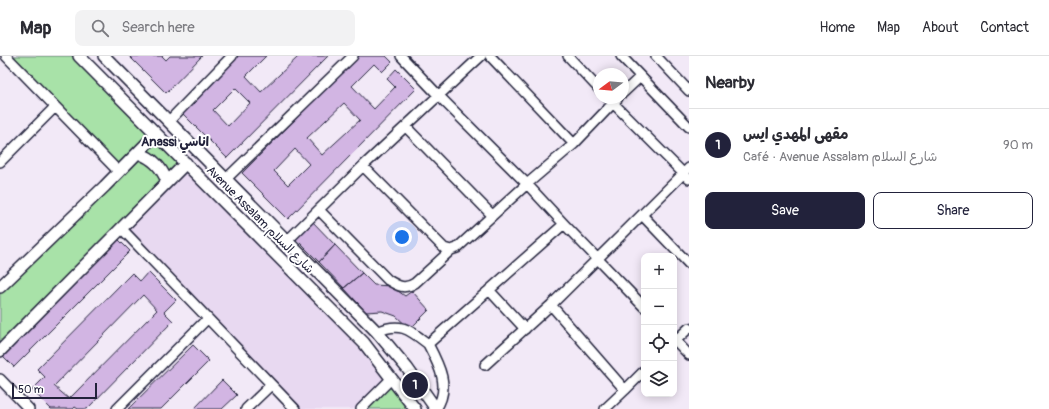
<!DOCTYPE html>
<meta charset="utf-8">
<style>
:root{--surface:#fff;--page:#f2f2f3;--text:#2b2b33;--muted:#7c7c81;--line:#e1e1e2;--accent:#22223b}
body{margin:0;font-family:Pangolin,"Playpen Sans Arabic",sans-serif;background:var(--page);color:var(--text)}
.controls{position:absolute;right:12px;bottom:12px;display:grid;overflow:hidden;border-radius:8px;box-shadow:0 2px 10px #0003}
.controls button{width:36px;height:36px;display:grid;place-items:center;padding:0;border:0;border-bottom:1px solid var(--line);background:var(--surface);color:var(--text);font:20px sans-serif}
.compass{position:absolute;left:593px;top:12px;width:36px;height:36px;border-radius:50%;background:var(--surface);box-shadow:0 2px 10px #0003;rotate:254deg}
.scale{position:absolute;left:12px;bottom:10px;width:85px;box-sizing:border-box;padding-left:4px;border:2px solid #22223b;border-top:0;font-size:11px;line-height:14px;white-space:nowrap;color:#22223b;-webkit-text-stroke:3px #fff;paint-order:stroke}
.you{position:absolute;left:402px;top:181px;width:14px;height:14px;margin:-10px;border:3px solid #fff;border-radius:50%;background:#1a73e8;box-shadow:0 0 0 6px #1a73e833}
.badge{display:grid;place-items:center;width:26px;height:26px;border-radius:50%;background:var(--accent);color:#fff;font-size:13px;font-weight:700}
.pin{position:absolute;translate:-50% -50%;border:2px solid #fff;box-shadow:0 1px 4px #0006}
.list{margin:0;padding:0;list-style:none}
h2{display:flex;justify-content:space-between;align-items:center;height:52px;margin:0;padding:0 16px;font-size:17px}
h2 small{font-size:13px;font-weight:400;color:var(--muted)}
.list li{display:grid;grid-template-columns:26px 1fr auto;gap:12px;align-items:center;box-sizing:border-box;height:72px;padding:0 16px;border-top:1px solid var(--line)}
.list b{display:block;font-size:15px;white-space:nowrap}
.list p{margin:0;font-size:13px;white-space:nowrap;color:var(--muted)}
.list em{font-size:13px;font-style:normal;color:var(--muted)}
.actions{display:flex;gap:8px;padding:12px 16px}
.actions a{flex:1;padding:9px 0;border:1px solid var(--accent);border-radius:8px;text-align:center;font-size:14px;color:var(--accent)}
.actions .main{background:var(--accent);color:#fff}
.icon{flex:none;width:22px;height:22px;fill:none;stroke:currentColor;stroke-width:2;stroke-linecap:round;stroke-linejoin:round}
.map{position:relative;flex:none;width:689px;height:353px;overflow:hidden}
header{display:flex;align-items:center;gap:24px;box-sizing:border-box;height:56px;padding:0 20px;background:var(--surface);border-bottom:1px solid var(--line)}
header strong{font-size:19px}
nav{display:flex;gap:22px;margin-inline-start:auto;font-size:14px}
.search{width:280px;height:36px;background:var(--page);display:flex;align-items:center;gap:10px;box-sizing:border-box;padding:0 14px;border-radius:8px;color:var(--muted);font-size:15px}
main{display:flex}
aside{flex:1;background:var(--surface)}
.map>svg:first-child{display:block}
.built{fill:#e8d9f1}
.green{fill:#a8e2a8;stroke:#658272}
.building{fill:#d2b5e3;stroke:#22223b;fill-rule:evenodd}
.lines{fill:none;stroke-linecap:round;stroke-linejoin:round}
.minor-casing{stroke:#22223b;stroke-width:12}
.tertiary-casing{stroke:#22223b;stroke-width:14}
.minor{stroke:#fff;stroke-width:9}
.tertiary{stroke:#fff;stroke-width:11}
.labels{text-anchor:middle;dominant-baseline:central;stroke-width:4;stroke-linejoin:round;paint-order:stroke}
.street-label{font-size:12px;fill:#22223b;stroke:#fff}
.neighbourhood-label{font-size:13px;font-weight:bold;fill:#22223b;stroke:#fff}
</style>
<header>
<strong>Map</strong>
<div class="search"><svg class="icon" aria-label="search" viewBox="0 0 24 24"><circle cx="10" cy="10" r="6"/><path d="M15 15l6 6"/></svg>Search here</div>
<nav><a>Home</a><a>Map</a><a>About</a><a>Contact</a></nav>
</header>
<main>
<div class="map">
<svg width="689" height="353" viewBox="0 0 689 353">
<rect width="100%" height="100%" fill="#f2e9f7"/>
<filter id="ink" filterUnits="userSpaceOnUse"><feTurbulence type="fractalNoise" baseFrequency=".025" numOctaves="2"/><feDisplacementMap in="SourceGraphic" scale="8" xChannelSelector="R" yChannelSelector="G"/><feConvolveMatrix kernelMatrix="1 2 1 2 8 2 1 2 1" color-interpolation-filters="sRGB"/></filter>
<g filter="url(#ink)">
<path class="built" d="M186,107L391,323L361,353H295L121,172Z"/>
<path class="green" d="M6,0H79L186,107L0,292V236L119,116Z
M391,323L415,353H361Z"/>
<path class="building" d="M129,0H162L166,4L170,0H202L166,37Z
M236,0H266L246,20L261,36L298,1L297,0H328L227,102L181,56ZM235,32L250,47L228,70L213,54Z
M358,0H386L392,6L382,16L374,8L352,30L374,53L395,31L387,23L396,13L416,33L288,163L242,117ZM344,47L360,64L322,99L307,82ZM295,93L309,108L288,129L274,115Z
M312,165L335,189L319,206L295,182Z
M117,182L130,195L14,311L1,298Z
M335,189L362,217L344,232L319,206Z
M148,216L176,244L164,256L173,265L87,353H78L75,351L73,353H51L32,334L45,321L37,313L132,217L140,225ZM143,239L157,254L69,343L54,330Z
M362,217L374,229L391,230L405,240L412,235L429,254L410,273L396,260L382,255L366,256L344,232Z
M193,289L209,305L161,353H128Z
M222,324L237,339L222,353H194Z"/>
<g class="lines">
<g class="minor-casing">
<path id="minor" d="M6,0L119,116
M401,0L438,39L527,128L564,168L644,251
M490,0L574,88
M568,0L599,33
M621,0L689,71
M656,0L689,35
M623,37L640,21
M608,42L689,123
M169,65L232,0
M406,71L492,159
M0,106L55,51
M363,110L444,192L451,194L457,192L527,128L574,88L618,42
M226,123L353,0
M319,154L388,224C398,230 404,234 415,227L451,194
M642,159L689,208
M121,172L295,353
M287,185L363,110L481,0
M489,234L525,273
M551,249L625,334L605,353
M377,276C400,265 410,274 428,288L564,168
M674,283L689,299
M674,286L689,272
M428,288C439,309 451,331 436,353
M485,309L551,249L689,112
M0,323L29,353
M625,334L644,315
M117,353L207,263
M246,353L271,329
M361,353L391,323"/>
</g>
<g class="tertiary-casing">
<path id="tertiary" d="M79,0L364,287L415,353
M104,0L377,276L407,312L436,353
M138,97C153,102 161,111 167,125
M0,231L105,130L156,78
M0,295L186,107"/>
</g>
<use href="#minor" class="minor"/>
<use href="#tertiary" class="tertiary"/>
</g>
</g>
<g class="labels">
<g class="street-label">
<text transform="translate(260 164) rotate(45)">Avenue Assalam شارع السلام</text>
</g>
<g class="neighbourhood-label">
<text x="175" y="86">Anassi اناسي</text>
</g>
</g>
</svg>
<div class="controls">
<button>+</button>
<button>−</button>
<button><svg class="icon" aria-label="locate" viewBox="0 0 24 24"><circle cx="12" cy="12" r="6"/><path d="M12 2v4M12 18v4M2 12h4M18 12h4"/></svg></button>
<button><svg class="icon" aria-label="layers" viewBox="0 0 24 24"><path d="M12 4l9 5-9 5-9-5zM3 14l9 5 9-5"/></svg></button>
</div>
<svg class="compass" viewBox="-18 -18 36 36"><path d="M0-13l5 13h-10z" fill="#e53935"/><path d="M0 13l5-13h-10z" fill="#7c7c81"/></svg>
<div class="scale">50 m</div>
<div class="you"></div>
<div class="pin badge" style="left:415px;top:329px">1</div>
</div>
<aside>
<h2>Nearby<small></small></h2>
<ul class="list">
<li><span class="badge">1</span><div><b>مقهى المهدي ايس</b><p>Café · Avenue Assalam شارع السلام</p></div><em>90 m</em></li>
</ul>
<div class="actions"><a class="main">Save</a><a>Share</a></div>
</aside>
</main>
